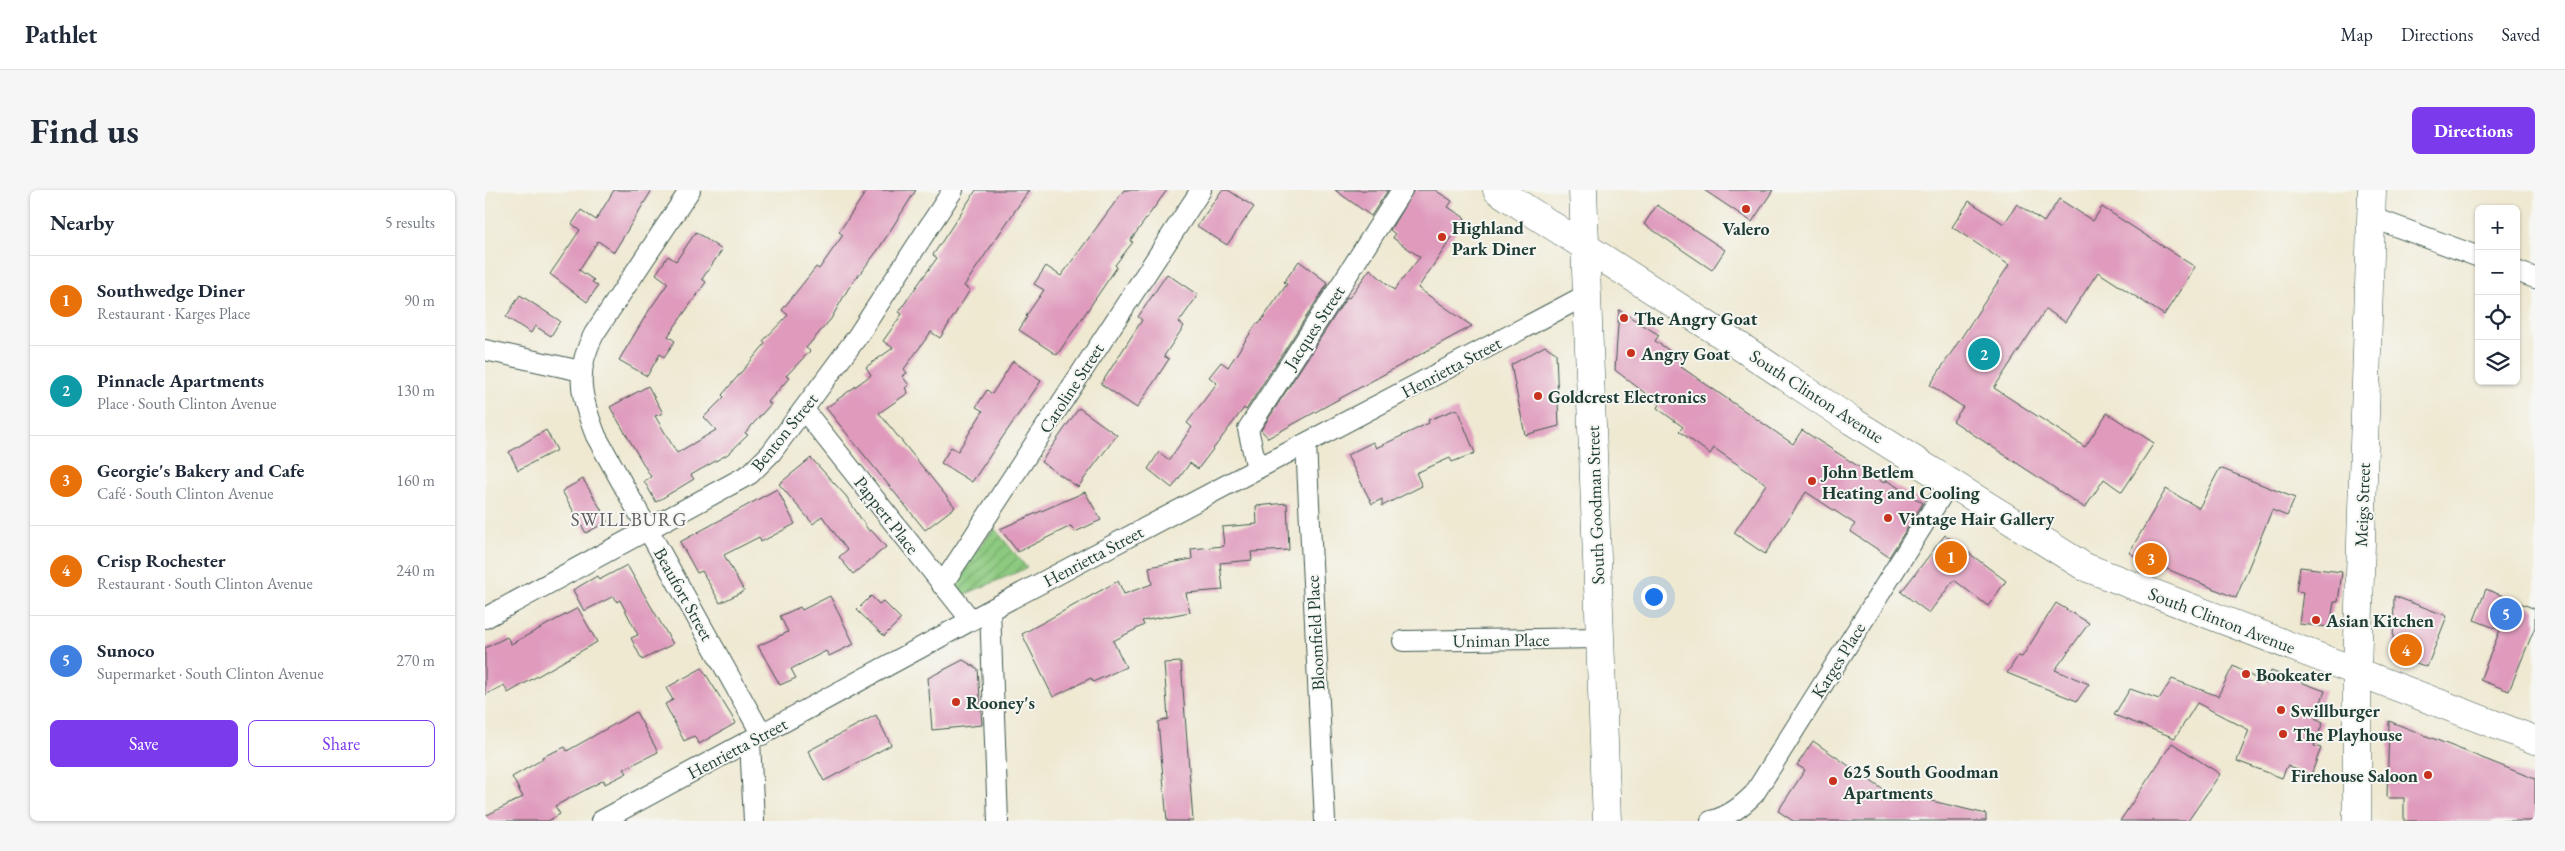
<!DOCTYPE html>
<meta charset="utf-8">
<style>
:root{--surface:#fff;--page:#f6f6f7;--text:#1f2937;--muted:#747a83;--line:#e0e1e3;--accent:#7c3aed}
body{margin:0;font-family:"EB Garamond",serif;background:var(--page);color:var(--text)}
.controls{position:absolute;right:15px;top:15px;display:grid;overflow:hidden;border-radius:8px;box-shadow:0 1px 4px #0004}
.controls button{width:45px;height:45px;display:grid;place-items:center;padding:0;border:0;border-bottom:1px solid var(--line);background:var(--surface);color:var(--text);font:25px sans-serif}
.you{position:absolute;left:1168px;top:406px;width:18px;height:18px;margin:-12px;border:4px solid #fff;border-radius:50%;background:#1a73e8;box-shadow:0 0 0 8px #1a73e833}
.badge{display:grid;place-items:center;width:32px;height:32px;border-radius:50%;background:var(--accent);color:#fff;font-size:16px;font-weight:700}
.pin{position:absolute;translate:-50% -50%;border:2px solid #fff;box-shadow:0 1px 5px #0006}
.list{margin:0;padding:0;list-style:none}
h2{display:flex;justify-content:space-between;align-items:center;height:65px;margin:0;padding:0 20px;font-size:21px}
h2 small{font-size:16px;font-weight:400;color:var(--muted)}
.list li{display:grid;grid-template-columns:32px 1fr auto;gap:15px;align-items:center;box-sizing:border-box;height:90px;padding:0 20px;border-top:1px solid var(--line)}
.list b{display:block;font-size:19px;white-space:nowrap}
.list p{margin:0;font-size:16px;white-space:nowrap;color:var(--muted)}
.list em{font-size:16px;font-style:normal;color:var(--muted)}
.actions{display:flex;gap:10px;padding:15px 20px}
.actions a{flex:1;padding:11px 0;border:1px solid var(--accent);border-radius:8px;text-align:center;font-size:18px;color:var(--accent)}
.actions .main{background:var(--accent);color:#fff}
.icon{flex:none;width:28px;height:28px;fill:none;stroke:currentColor;stroke-width:2;stroke-linecap:round;stroke-linejoin:round}
.map{position:relative;flex:none;width:2050px;height:631px;overflow:hidden;border-radius:8px}
header{display:flex;align-items:center;gap:30px;box-sizing:border-box;height:70px;padding:0 25px;background:var(--surface);border-bottom:1px solid var(--line)}
header strong{font-size:24px}
nav{display:flex;gap:28px;margin-inline-start:auto;font-size:18px}
.intro{display:flex;align-items:center;justify-content:space-between;box-sizing:border-box;height:120px;padding:0 30px}
h1{margin:0;font-size:35px}
.button{padding:12px 22px;border-radius:8px;background:var(--accent);color:#fff;font-size:18px;font-weight:700}
main{display:flex;gap:30px;padding:0 30px}
aside{flex:1;background:var(--surface);border-radius:8px;box-shadow:0 1px 4px #0004}
.map>svg:first-child{display:block}
.garden{fill:url(#garden-furrows);stroke:#56845a}
.building{fill:#df9abc}
.lines{fill:none;stroke-linecap:round;stroke-linejoin:round}
.street-casing{stroke:#3e574c;stroke-width:22}
.secondary-casing{stroke:#3e574c;stroke-width:29}
.street{stroke:#fff;stroke-width:20}
.secondary{stroke:#fff;stroke-width:28}
.poi-dot{fill:#c8321e;stroke:#f6f6f2;stroke-width:2}
.labels{text-anchor:middle;dominant-baseline:central;stroke-width:4;stroke-linejoin:round;paint-order:stroke}
.poi-label{font-size:18px;font-weight:bold;fill:#1f3d34;stroke:#f6f6f2;text-anchor:start}
.street-label{font-size:18px;fill:#1f3d34;stroke:#f6f6f2}
.neighbourhood-label{font-size:19px;letter-spacing:1px;fill:#625e64;stroke:#f6f6f2}
</style>
<header>
<strong>Pathlet</strong>
<nav><a>Map</a><a>Directions</a><a>Saved</a></nav>
</header>
<div class="intro"><h1>Find us</h1><a class="button">Directions</a></div>
<main>
<aside>
<h2>Nearby<small>5 results</small></h2>
<ul class="list">
<li><span class="badge" style="background:#e8710a">1</span><div><b>Southwedge Diner</b><p>Restaurant · Karges Place</p></div><em>90 m</em></li>
<li><span class="badge" style="background:#0f9aa8">2</span><div><b>Pinnacle Apartments</b><p>Place · South Clinton Avenue</p></div><em>130 m</em></li>
<li><span class="badge" style="background:#e8710a">3</span><div><b>Georgie's Bakery and Cafe</b><p>Café · South Clinton Avenue</p></div><em>160 m</em></li>
<li><span class="badge" style="background:#e8710a">4</span><div><b>Crisp Rochester</b><p>Restaurant · South Clinton Avenue</p></div><em>240 m</em></li>
<li><span class="badge" style="background:#3f7fe0">5</span><div><b>Sunoco</b><p>Supermarket · South Clinton Avenue</p></div><em>270 m</em></li>
</ul>
<div class="actions"><a class="main">Save</a><a>Share</a></div>
</aside>
<div class="map">
<svg width="2050" height="631" viewBox="0 0 2050 631">
<defs>
<pattern id="garden-furrows" width="10" height="10" patternUnits="userSpaceOnUse" patternTransform="scale(1.25)"><rect width="10" height="10" fill="#8dca80"/><path d="M-1 1l2-2M0 10L10 0M9 11l2-2" fill="none" stroke="#73a56a"/></pattern>
</defs>
<rect width="100%" height="100%" fill="#f6f6f2"/>
<filter id="ink" filterUnits="userSpaceOnUse"><feTurbulence type="fractalNoise" baseFrequency=".02" numOctaves="2"/><feDisplacementMap in="SourceGraphic" scale="10" xChannelSelector="R" yChannelSelector="G"/><feConvolveMatrix kernelMatrix="1 2 1 2 8 2 1 2 1" color-interpolation-filters="sRGB"/></filter>
<filter id="wash" filterUnits="userSpaceOnUse"><feTurbulence type="fractalNoise" baseFrequency=".0096" numOctaves="4" result="noise"/><feDisplacementMap in="SourceGraphic" scale="20" xChannelSelector="R" yChannelSelector="G"/><feGaussianBlur stdDeviation="1.12" result="paint"/><feColorMatrix in="noise" values="0 0 0 0 0 0 0 0 0 0 0 0 0 0 0 0 0 1.4 0 .05"/><feComposite in="paint" operator="in"/></filter>
<g filter="url(#wash)">
<rect width="100%" height="100%" fill="#efe9d2"/>
<path class="garden" d="M509,338L542,378L476,406L468,392Z"/>
<g id="blocks">
<path class="building" d="M129,0H167L129,62L113,51L94,80L109,90L107,92L113,96L102,112L65,84L95,40L87,34L96,20L111,30Z
M382,0H431L393,60L363,99L346,129L321,158L325,161L301,186L304,188L283,212L286,214L260,243L263,245L243,264L206,285L209,289L171,312L159,291L166,287L125,217L163,196L178,223L170,226L192,263L231,240L219,227L239,207L237,205L280,154L278,151L303,125L297,120L331,77L334,79L358,45L354,42Z
M491,0H544L479,96L485,100L455,148L446,142L419,179L422,183L417,186L424,195L420,198L423,203L394,223L470,317L440,340L341,218L386,185L381,177L408,158L398,151L417,124L414,122L426,104L452,68L448,65Z
M639,0H682L645,51L648,52L630,75L632,77L572,165L534,140L542,127L541,126L559,100L549,94L561,76L576,86Z
M737,0H743L769,17L742,55L712,36Z
M850,0H903L886,26Z
M929,0H950L967,11L963,17L980,28L933,98L987,136L783,248L776,240L862,107L864,108L885,79L909,100L935,67L908,48L910,44L905,40Z
M1219,0H1288L1267,32Z
M1574,9L1608,31L1617,17L1710,77L1679,125L1613,82L1580,132L1561,119L1509,198L1600,257L1622,223L1669,253L1637,302L1619,289L1600,318L1468,231L1478,217L1445,195L1524,75L1467,37L1484,11L1519,34L1532,14L1559,32Z
M1172,15L1240,60L1227,80L1159,34Z
M211,42L237,60L217,89L221,92L183,146L190,151L179,167L175,164L162,186L134,170L163,122L183,93L171,84L183,66L191,71Z
M814,71L843,93L761,220L759,218L713,279L705,273L687,298L663,279L674,262L684,270L707,237L702,233L732,193L724,187L736,172L743,177L772,133L774,134L802,94L799,92Z
M682,84L713,105L694,132L699,136L679,166L684,169L652,218L616,194L657,130L653,127Z
M35,105L75,131L66,146L50,136L46,143L21,127Z
M1134,120L1174,145L1170,151L1200,171L1196,177L1308,254L1317,240L1399,293L1401,290L1438,313L1404,367L1365,341L1370,334L1321,302L1280,364L1249,343L1281,294L1229,258L1225,264L1194,241L1198,237L1172,218L1174,214L1130,180Z
M1060,156L1071,163L1074,236L1040,245L1026,175Z
M528,171L556,191L487,292L456,273L466,257L473,261L498,221L491,217L502,200L507,204Z
M594,218L632,245L593,297L556,272Z
M972,219L990,263L967,272L965,268L931,283L937,296L897,316V309L887,314L862,265L888,252L891,258L944,233L943,230Z
M61,240L72,260L33,280L24,262Z
M326,268L361,306L384,341L386,340L401,357L368,384L354,367L362,360L337,326L328,334L294,294Z
M1735,278L1810,308L1802,326L1787,320L1751,408L1644,363L1681,299L1714,318Z
M98,289L123,331L101,343L77,301Z
M292,299L310,334L276,352L274,347L239,365L259,401L235,413L217,381L212,383L195,352Z
M600,302L616,330L590,342L586,336L533,362L515,339Z
M802,313L804,360L766,362L767,370L735,373L738,400L701,403L705,422L657,431L659,435L628,451L641,477L608,492L606,488L568,507L537,444L633,391L639,404L667,394L664,377L707,369L706,359L739,356L737,337L772,334L771,316Z
M1460,345L1521,391L1503,416L1469,390L1444,423L1416,402Z
M142,375L188,454L157,470L146,448L153,445L135,410L132,412L129,406L99,421L88,400L112,386L114,390Z
M1815,377L1857,382L1853,412H1849L1845,437L1814,434L1818,402L1811,401Z
M2001,399L2050,419V437L2024,501L1995,490L2015,440L1989,430Z
M345,406L369,454L344,466L341,461L306,479L311,488L295,495L273,456L303,442L295,426L315,417L317,420Z
M386,406L394,414L398,411L416,429L399,446L372,420Z
M1909,406L1962,426L1942,477L1913,466L1908,459Z
M1571,413L1604,433L1570,480L1604,494L1592,511L1522,483L1533,466L1537,467Z
M93,418L112,452L23,503L19,495L0,505V458L22,447L26,454Z
M478,470L493,479L497,535L447,540L443,488Z
M696,472L708,631H682L673,532L683,529L679,473Z
M1748,476L1781,494L1786,481L1840,501L1830,528L1838,532L1829,556L1836,558L1826,585L1802,576L1797,588L1752,571L1764,540L1712,513L1690,548L1629,525L1645,499L1674,509L1687,489L1733,506Z
M217,478L251,533L214,554L209,546L199,551L180,514L188,510L181,498Z
M151,522L173,562L139,579L142,583L120,594L119,590L70,616L75,624L63,631H0V626L38,607L27,587L58,569L57,567L80,557L82,561Z
M391,525L406,555L339,591L323,561Z
M1904,531L2050,589V631H1919V608H1902Z
M1328,551L1416,612L1417,605L1443,610L1501,624V631H1308L1293,621L1320,580L1312,575Z
M1687,553L1735,584L1703,631H1635Z"/>
</g>
</g>
<g filter="url(#ink)">
<use href="#blocks" fill-opacity="0" stroke="#3e574c" stroke-width="1"/>
<g class="lines">
<g class="street-casing">
<path id="street" d="M205,0L109,144C89,182 96,208 111,246L277,545
M1886,27L1994,67
M2031,81L2050,88
M0,160L96,181
M319,220L486,430
M821,254L840,631
M772,279L763,239L917,0
M457,395L716,0
M505,420L513,631
M0,428L265,284L286,263L372,147L468,0
M918,451L1115,448
M265,551L269,631
M116,631L505,420L1103,104
M1226,631C1244,626 1256,617 1269,604L1465,292"/>
</g>
<g class="secondary-casing">
<path id="secondary" d="M1012,0L1250,153L1367,231L1600,377L2050,550
M1098,0L1122,631
M1872,631V481L1887,0"/>
</g>
<use href="#street" class="street"/>
<use href="#secondary" class="secondary"/>
</g>
</g>
<g class="poi-dot">
<circle cx="1261" cy="19" r="5"/>
<circle cx="957" cy="47" r="5"/>
<circle cx="1139" cy="128" r="5"/>
<circle cx="1146" cy="163" r="5"/>
<circle cx="1053" cy="206" r="5"/>
<circle cx="1327" cy="291" r="5"/>
<circle cx="1403" cy="328" r="5"/>
<circle cx="1831" cy="430" r="5"/>
<circle cx="1761" cy="484" r="5"/>
<circle cx="471" cy="512" r="5"/>
<circle cx="1796" cy="520" r="5"/>
<circle cx="1798" cy="544" r="5"/>
<circle cx="1943" cy="585" r="5"/>
<circle cx="1348" cy="591" r="5"/>
</g>
<g class="labels">
<g class="poi-label">
<text x="967" y="37">Highland<tspan x="967" dy="21">Park Diner</tspan></text>
<text x="1261" y="38" text-anchor="middle">Valero</text>
<text x="1149" y="128">The Angry Goat</text>
<text x="1156" y="163">Angry Goat</text>
<text x="1063" y="206">Goldcrest Electronics</text>
<text x="1337" y="281">John Betlem<tspan x="1337" dy="21">Heating and Cooling</tspan></text>
<text x="1413" y="328">Vintage Hair Gallery</text>
<text x="1841" y="430">Asian Kitchen</text>
<text x="1771" y="484">Bookeater</text>
<text x="481" y="512">Rooney's</text>
<text x="1806" y="520">Swillburger</text>
<text x="1808" y="544">The Playhouse</text>
<text x="1358" y="581">625 South Goodman<tspan x="1358" dy="21">Apartments</tspan></text>
<text x="1933" y="585" text-anchor="end">Firehouse Saloon</text>
</g>
<g class="street-label">
<text transform="translate(829 137) rotate(-57)">Jacques Street</text>
<text transform="translate(966 177) rotate(-28)">Henrietta Street</text>
<text transform="translate(586 198) rotate(-57)">Caroline Street</text>
<text transform="translate(1332 206) rotate(33)">South Clinton Avenue</text>
<text transform="translate(299 242) rotate(-51)">Benton Street</text>
<text transform="translate(1110 315) rotate(-92)">South Goodman Street</text>
<text transform="translate(1877 315) rotate(-88)">Meigs Street</text>
<text transform="translate(402 325) rotate(52)">Pappert Place</text>
<text transform="translate(608 366) rotate(-28)">Henrietta Street</text>
<text transform="translate(199 404) rotate(61)">Beaufort Street</text>
<text transform="translate(1737 430) rotate(21)">South Clinton Avenue</text>
<text transform="translate(830 443) rotate(-93)">Bloomfield Place</text>
<text transform="translate(1016 450) rotate(-1)">Uniman Place</text>
<text transform="translate(1353 470) rotate(-58)">Karges Place</text>
<text transform="translate(252 558) rotate(-28)">Henrietta Street</text>
</g>
<g class="neighbourhood-label">
<text x="144" y="329">SWILLBURG</text>
</g>
</g>
</svg>
<div class="controls">
<button>+</button>
<button>−</button>
<button><svg class="icon" aria-label="locate" viewBox="0 0 24 24"><circle cx="12" cy="12" r="6"/><path d="M12 2v4M12 18v4M2 12h4M18 12h4"/></svg></button>
<button><svg class="icon" aria-label="layers" viewBox="0 0 24 24"><path d="M12 4l9 5-9 5-9-5zM3 14l9 5 9-5"/></svg></button>
</div>
<div class="you"></div>
<div class="pin badge" style="left:1466px;top:367px;background:#e8710a">1</div>
<div class="pin badge" style="left:1499px;top:164px;background:#0f9aa8">2</div>
<div class="pin badge" style="left:1666px;top:369px;background:#e8710a">3</div>
<div class="pin badge" style="left:1921px;top:460px;background:#e8710a">4</div>
<div class="pin badge" style="left:2021px;top:424px;background:#3f7fe0">5</div>
</div>
</main>
